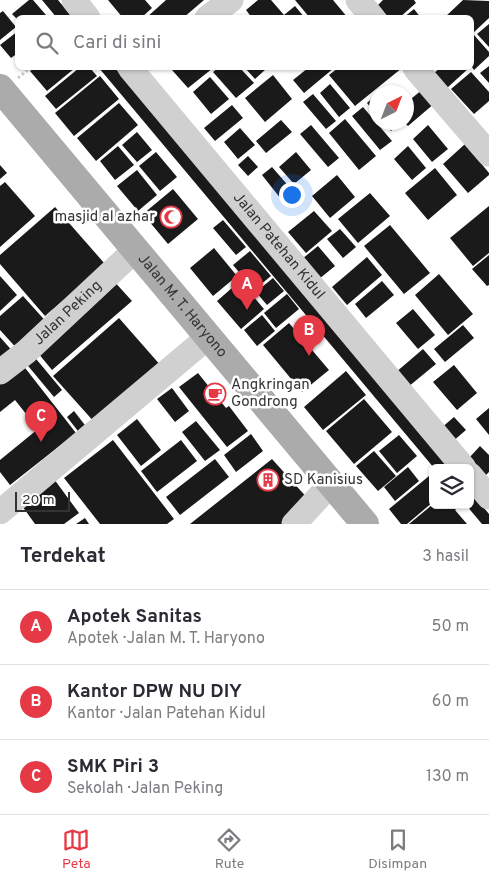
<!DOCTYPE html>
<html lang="id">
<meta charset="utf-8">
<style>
:root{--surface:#fff;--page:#f2f2f3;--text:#2b2b33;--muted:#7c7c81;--line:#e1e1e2;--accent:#e63946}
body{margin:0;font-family:Overpass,sans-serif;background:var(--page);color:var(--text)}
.controls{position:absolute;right:15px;bottom:15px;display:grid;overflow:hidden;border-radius:8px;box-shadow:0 1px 4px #0004}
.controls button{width:45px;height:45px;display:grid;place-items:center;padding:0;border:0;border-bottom:1px solid var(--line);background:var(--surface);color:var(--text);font:25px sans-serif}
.compass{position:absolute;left:369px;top:85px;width:45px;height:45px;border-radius:50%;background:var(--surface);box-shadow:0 1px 4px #0004;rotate:42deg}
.scale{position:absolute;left:15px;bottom:12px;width:55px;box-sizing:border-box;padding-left:5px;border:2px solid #333;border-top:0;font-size:14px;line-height:18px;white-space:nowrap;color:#333;-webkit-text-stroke:4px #fff;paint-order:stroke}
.you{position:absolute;left:291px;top:194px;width:18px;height:18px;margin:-12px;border:4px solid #fff;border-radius:50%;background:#1a73e8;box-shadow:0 0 0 8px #1a73e833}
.badge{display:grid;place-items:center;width:32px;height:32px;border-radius:50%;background:var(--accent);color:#fff;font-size:16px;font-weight:700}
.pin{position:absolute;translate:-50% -41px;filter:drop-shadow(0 1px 2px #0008)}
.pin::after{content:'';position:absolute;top:26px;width:18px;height:15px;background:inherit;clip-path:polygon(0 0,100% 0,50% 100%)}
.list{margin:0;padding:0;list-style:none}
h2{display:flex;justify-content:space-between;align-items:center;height:65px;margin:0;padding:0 20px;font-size:21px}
h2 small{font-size:16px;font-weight:400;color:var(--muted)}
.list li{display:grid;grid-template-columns:32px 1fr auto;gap:15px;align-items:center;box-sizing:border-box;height:75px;padding:0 20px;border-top:1px solid var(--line)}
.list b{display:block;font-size:19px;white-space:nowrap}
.list p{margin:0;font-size:16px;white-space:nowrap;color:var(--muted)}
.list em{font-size:16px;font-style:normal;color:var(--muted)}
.icon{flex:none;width:28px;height:28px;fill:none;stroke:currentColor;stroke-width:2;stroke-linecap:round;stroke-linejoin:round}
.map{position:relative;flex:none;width:489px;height:524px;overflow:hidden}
.search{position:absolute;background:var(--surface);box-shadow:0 1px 4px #0004;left:15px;right:15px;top:15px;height:55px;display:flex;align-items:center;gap:12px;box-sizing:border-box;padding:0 18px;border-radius:8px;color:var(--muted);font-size:19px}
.sheet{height:290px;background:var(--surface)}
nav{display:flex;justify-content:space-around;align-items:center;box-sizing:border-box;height:70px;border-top:1px solid var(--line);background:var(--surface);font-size:14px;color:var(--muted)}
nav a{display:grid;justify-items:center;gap:2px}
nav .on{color:var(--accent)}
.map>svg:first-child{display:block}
.building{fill:#1a1a1a}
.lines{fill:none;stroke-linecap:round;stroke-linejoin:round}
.path{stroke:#cdcdcd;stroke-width:3;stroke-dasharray:2.5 2.5;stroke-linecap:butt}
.minor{stroke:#d0d0d0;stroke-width:25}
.major{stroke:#ababab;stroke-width:28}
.labels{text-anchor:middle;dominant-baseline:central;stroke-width:5;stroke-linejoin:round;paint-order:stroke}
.poi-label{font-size:15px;fill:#333;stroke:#fff;text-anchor:start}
.street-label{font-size:15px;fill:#333;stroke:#fff}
</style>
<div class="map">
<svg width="489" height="524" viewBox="0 0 489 524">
<rect width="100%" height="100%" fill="#fff"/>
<path class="building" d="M29,0H33L46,15L43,18H18V20L12,14Z
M42,0H58L73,18H57Z
M108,0H145L152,8L141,18H123Z
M166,0H204L183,18H146Z
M258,0H271L284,15L295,6L305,18H252L246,10Z
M295,0H333L348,18H310Z
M383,0H414L416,3L399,18H389L378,5Z
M463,0L489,1V18L472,34V18H444Z
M414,9L421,18H403Z
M3,11L16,27L0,40V13Z
M489,24V47L477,34Z
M18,31V53L11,58L0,45Z
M474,35L489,52V56L474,70L472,67V37Z
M489,66V83L480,73Z
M34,68H75L47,91L30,71Z
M79,68H90L97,76L56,109L45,96Z
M99,68H115L450,468H434Z
M175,68H213L188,88L172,70Z
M218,68H240L254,83L236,98L213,72Z
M245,68H265L266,69L255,79Z
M308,68H334L304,93L293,80Z
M338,68H402L355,106L329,75Z
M440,68H469L447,88L434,73Z
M471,72L489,92V101L474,114L451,89Z
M273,75L292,99L265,122L245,98Z
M100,76L119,99L74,136L55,113Z
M210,77L229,99L211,114L193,92Z
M330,84L350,108L339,117L320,93Z
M423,89L435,103L408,126L404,122H406V103Z
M313,94L336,121L326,129L303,102Z
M376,95V114L367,103Z
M119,103L138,125L96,161L77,138Z
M232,105L243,118L215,141L204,128Z
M363,107L392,141L380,150L352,116Z
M345,119L376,156L359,170L329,133Z
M281,120L292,132L266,153L256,141Z
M384,122H401L391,131Z
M311,125L339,158L328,167L300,134Z
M428,125L448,149L432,162L413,139Z
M240,128L255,145L238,159L224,142Z
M137,132L152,150L137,162L122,145Z
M465,144L489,173V175L468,193L443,164Z
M118,146L134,165L115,180L100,161Z
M408,146L426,168L412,180L394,159Z
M156,152L177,177L160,191L139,166Z
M296,152L311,170L294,184L279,167Z
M248,156L258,167L248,176L238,165Z
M0,165L7,173L0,179Z
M272,167L292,190L281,199L262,175Z
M435,168L457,195L428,220L405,193Z
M137,170L157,195L138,211L117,186Z
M337,175L355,197L330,218L312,196Z
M5,182L35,216L0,247V186Z
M173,189L198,219L168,244L143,214Z
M370,193L390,216L358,243L338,219Z
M489,206V253L473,266L450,238Z
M55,207L105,264L45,316L0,264V255Z
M314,211L332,231L306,253L288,232Z
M223,220L246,247L236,255L213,228Z
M390,225L430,273L404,294L364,246Z
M340,229L356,247L343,258L327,239Z
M318,246L335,266L319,279L302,259Z
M214,248L237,276L213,296L190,268Z
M250,251L271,276L254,290L233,265Z
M489,255V285L487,286L472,269Z
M367,257L382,275L347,305L332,287Z
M439,274L473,314L448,335L415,295Z
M0,276L17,295L0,311Z
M273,278L284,291L267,305L256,292Z
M112,279L132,301L52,370L33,347Z
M240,281L264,309L241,329L217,301Z
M382,281L394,295L366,318L355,304Z
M287,294L299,309L276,328L264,313Z
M23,296L50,326L20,352L0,330V316Z
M413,309L435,335L418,349L396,323Z
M262,315L275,331L257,346L244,330Z
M119,318L162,367L96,424L53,376Z
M289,323L329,370L302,392L263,345Z
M463,325L474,338L445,362L434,349Z
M0,337L15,354L0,367Z
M423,349L436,364L408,387L395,373Z
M32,354L62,390L54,397L24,361Z
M22,364L76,433L10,485L0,472V460L38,429L15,400L0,412V382Z
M454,365L477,393L457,410L433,382Z
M346,371L366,395L323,430L304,407Z
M198,373L226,408L229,406L248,431L227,447L179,387Z
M172,388L189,411L175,422L157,399Z
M364,399L392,432L354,464L326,431Z
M489,408V435L476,419Z
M74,411L88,429L81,435L67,417Z
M454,417L466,430L452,442L440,429Z
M137,419L161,450L141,466L117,435Z
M196,421L220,450L205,461L182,432Z
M251,434L263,451L236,472L224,455Z
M399,435L417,456L397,473L379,451Z
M113,440L174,519L167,524H100L64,478Z
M181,440L197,461L157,492L141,471Z
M480,446L489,455V472L486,475L469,458Z
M374,451L396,476L378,491L356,466Z
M215,459L229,477L180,515L166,497Z
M272,459L310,501L288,524H190Z
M408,467L419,481L395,501L384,487Z
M429,476L433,481V502L407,524H401L389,509Z
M54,479L79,513L64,524H35L20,503Z
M470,491L489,514V524H482L466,505H470Z
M432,505H457L459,507L455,510L467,524H409Z
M85,518L89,524H76Z"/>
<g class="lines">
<path class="path" d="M18,78L30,68"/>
<g class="minor">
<path d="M74,0L88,18"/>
<path d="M358,0L373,18"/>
<path d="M207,18L231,0"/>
<path id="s1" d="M130,68L464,468"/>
<path d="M415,68L489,154"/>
<path id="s2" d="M0,372L26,352L134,251"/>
<path d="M470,475L489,497"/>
<path d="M0,512L207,338"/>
<path d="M294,524L331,484"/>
</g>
<path class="major" id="s3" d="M0,88L365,524"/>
</g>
<defs>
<g id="mosque-ring" transform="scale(1.125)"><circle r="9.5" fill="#fff" stroke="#e63946" stroke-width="1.5"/><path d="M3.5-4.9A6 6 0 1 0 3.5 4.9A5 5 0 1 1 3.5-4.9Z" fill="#e63946"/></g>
<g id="cafe-ring" transform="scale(1.125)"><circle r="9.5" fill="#fff" stroke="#e63946" stroke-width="1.5"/><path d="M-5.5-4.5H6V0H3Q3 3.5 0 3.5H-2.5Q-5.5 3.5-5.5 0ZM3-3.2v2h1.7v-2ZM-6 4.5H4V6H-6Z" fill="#e63946"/></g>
<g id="building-ring" transform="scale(1.125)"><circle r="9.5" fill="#fff" stroke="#e63946" stroke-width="1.5"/><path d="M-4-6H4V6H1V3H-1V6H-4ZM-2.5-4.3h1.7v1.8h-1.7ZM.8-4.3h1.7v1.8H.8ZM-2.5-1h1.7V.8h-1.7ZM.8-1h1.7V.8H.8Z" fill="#e63946"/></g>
</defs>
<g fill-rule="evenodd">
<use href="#mosque-ring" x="171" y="217"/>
<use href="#cafe-ring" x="215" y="394"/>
<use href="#building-ring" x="268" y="480"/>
</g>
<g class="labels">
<g class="poi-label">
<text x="155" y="217" text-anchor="end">masjid al azhar</text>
<text x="231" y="385">Angkringan<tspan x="231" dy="17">Gondrong</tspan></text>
<text x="284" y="480">SD Kanisius</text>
</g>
<g class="street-label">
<text stroke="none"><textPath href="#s1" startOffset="232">Jalan Patehan Kidul</textPath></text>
<text stroke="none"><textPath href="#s3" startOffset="284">Jalan M. T. Haryono</textPath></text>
<text stroke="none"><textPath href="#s2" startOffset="90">Jalan Peking</textPath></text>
</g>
</g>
</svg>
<div class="controls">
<button><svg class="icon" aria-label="layers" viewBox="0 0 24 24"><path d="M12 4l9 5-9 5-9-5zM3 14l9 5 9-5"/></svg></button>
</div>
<svg class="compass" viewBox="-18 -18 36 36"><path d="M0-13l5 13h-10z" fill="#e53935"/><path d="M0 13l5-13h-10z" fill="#7c7c81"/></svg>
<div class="scale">20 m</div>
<div class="you"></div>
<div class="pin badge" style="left:247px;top:310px">A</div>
<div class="pin badge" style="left:309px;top:356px">B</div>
<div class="pin badge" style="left:41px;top:442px">C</div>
<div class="search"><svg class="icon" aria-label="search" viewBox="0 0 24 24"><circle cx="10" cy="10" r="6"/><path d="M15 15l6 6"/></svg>Cari di sini</div>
</div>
<section class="sheet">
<h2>Terdekat<small>3 hasil</small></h2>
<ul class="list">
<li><span class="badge">A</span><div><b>Apotek Sanitas</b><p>Apotek · Jalan M. T. Haryono</p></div><em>50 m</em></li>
<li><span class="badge">B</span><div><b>Kantor DPW NU DIY</b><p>Kantor · Jalan Patehan Kidul</p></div><em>60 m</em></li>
<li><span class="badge">C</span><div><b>SMK Piri 3</b><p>Sekolah · Jalan Peking</p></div><em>130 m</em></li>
</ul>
</section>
<nav>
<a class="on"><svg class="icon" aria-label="map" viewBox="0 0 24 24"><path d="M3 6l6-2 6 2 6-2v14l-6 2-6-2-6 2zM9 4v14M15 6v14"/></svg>Peta</a>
<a><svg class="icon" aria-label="directions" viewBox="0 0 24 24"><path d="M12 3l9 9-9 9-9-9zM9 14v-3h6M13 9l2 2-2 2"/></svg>Rute</a>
<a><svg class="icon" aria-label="saved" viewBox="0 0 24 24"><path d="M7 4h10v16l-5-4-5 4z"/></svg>Disimpan</a>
</nav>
